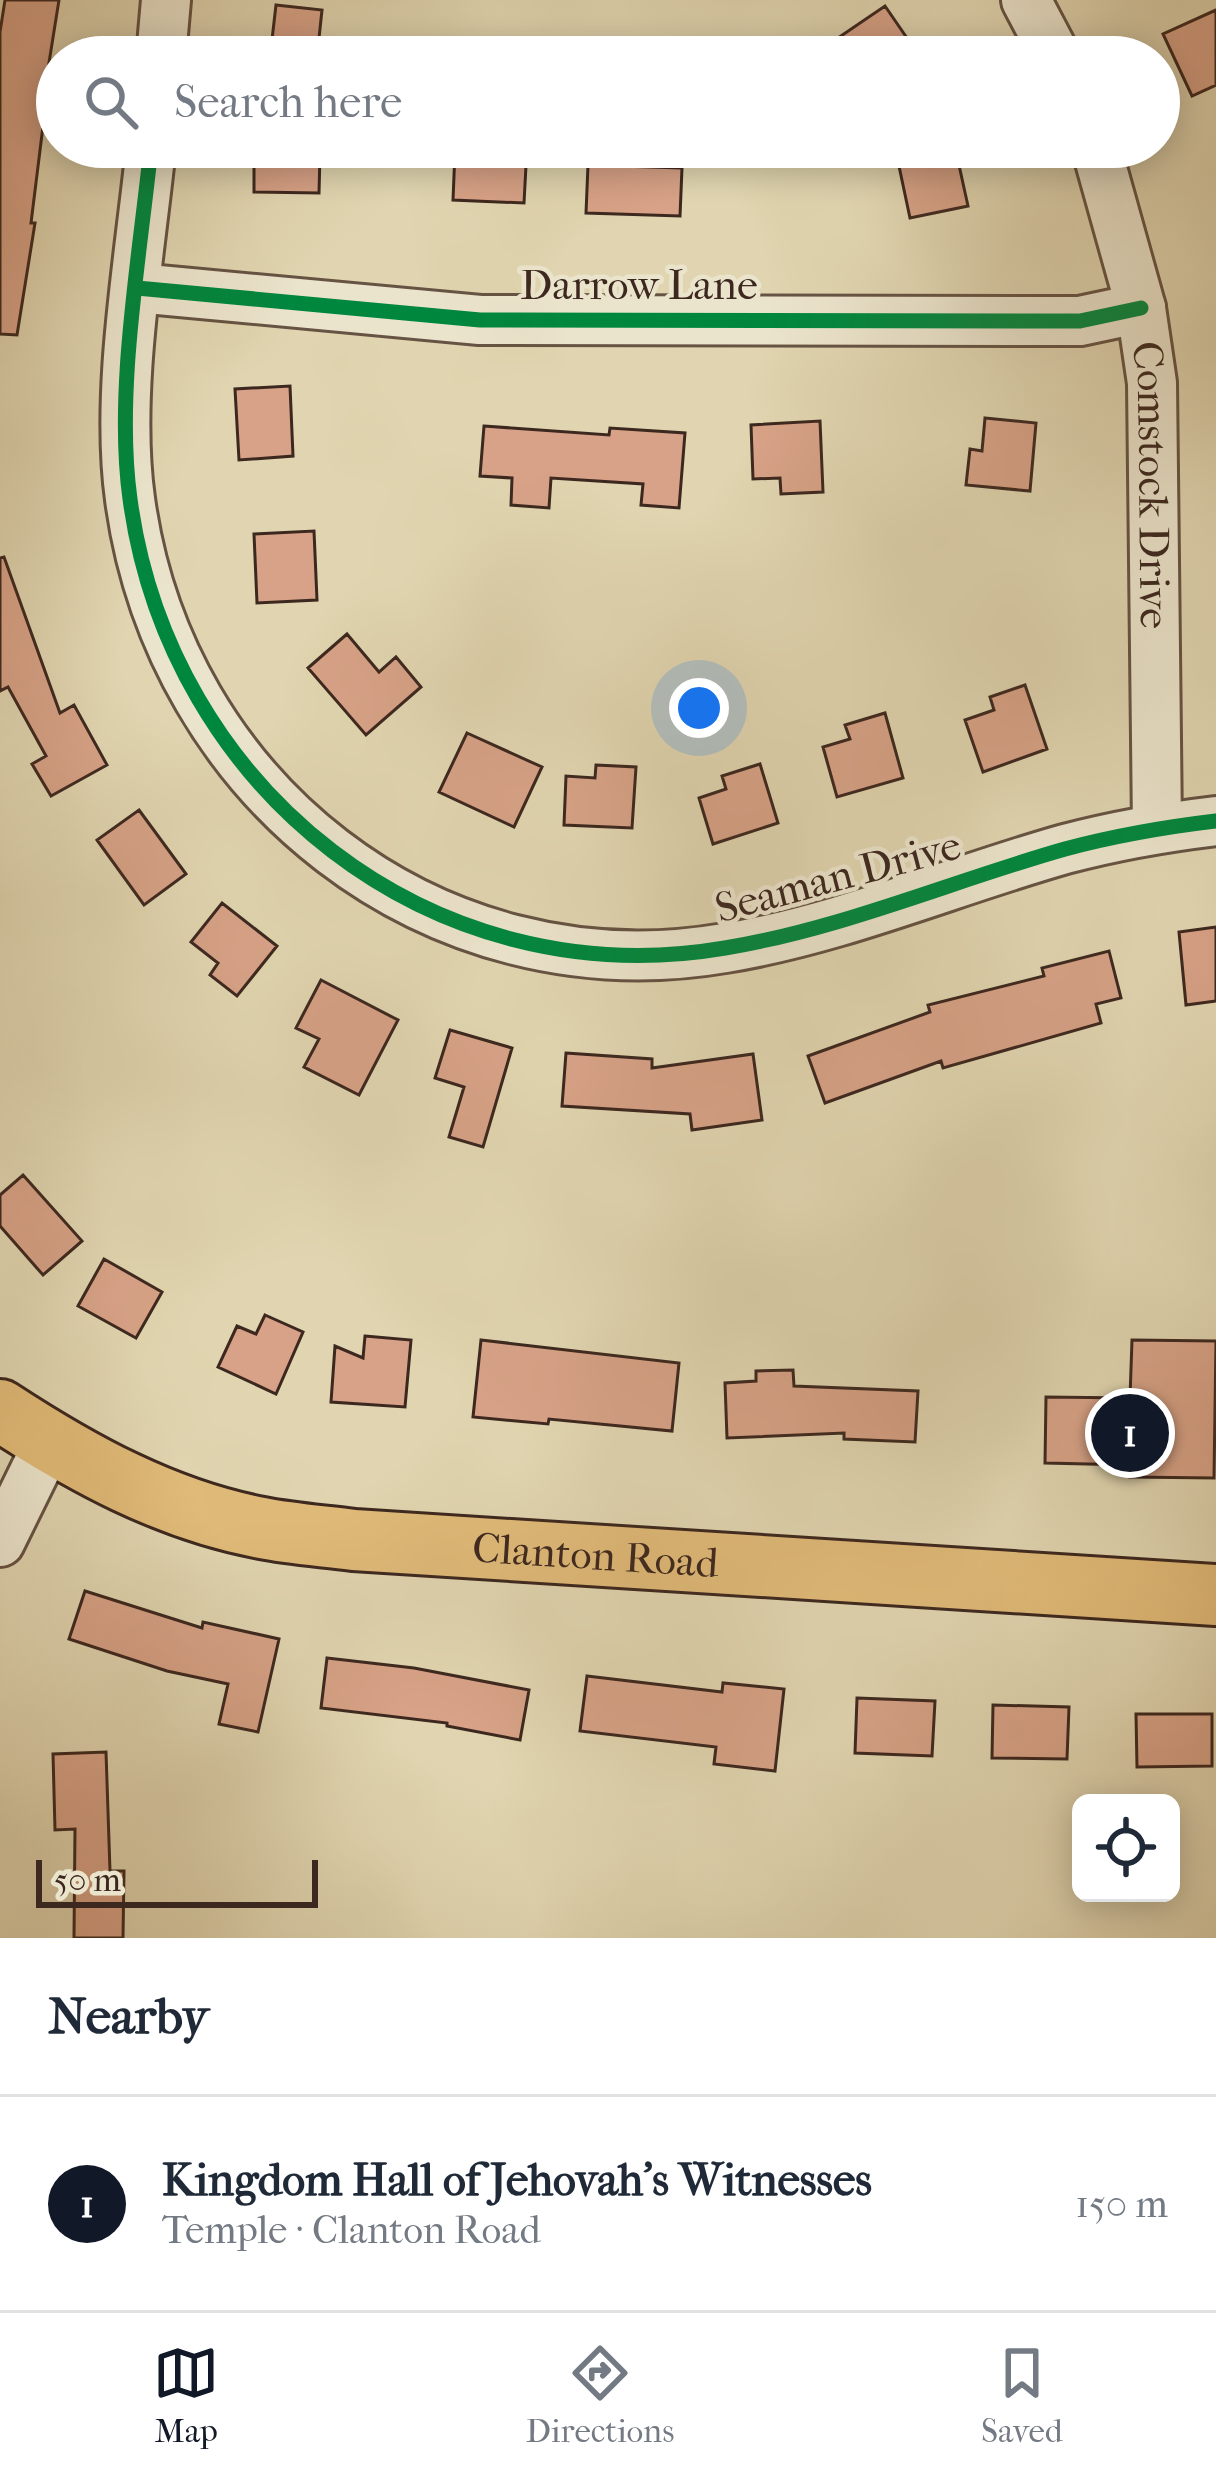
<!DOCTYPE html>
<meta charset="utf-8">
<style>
:root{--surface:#fff;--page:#f6f6f7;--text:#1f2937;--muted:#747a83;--line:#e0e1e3;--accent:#111827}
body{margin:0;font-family:"IM FELL French Canon",serif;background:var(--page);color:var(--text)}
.controls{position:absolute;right:36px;bottom:36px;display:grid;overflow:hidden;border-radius:18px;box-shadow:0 6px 30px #0003}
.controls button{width:108px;height:108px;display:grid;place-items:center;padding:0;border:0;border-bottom:3px solid var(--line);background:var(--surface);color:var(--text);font:60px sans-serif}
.scale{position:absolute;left:36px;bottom:30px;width:282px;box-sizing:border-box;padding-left:12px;border:6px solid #3d281f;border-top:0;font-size:33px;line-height:42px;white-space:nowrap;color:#3d281f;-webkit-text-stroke:9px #ebe4cc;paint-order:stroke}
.you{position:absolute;left:699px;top:708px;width:42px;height:42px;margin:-30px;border:9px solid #fff;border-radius:50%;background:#1a73e8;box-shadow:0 0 0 18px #1a73e833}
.badge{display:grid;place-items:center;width:78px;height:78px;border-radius:50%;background:var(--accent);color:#fff;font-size:39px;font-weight:700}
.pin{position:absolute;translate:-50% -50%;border:6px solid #fff;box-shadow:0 3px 12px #0006}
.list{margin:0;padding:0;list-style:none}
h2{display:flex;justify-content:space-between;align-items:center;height:156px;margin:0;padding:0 48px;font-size:51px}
h2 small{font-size:39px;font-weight:400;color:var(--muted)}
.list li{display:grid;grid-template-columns:78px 1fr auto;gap:36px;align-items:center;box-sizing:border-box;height:216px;padding:0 48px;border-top:3px solid var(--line)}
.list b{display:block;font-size:45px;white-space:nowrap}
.list p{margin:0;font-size:39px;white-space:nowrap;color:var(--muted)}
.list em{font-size:39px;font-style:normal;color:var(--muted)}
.icon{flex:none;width:66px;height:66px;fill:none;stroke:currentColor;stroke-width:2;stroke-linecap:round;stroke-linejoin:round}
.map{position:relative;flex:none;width:1216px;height:1938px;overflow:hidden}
.search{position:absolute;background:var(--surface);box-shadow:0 6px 30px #0003;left:36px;right:36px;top:36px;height:132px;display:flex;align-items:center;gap:30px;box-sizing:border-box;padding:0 42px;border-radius:66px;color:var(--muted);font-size:45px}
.sheet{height:372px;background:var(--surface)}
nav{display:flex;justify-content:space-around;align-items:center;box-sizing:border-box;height:168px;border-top:3px solid var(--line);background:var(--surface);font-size:33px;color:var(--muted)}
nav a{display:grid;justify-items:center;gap:6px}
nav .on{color:var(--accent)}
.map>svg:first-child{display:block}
.building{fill:#d7a287;stroke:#3d281f;stroke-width:3}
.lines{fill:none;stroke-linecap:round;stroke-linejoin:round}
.minor-casing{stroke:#665343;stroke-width:54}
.major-casing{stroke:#3d281f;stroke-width:66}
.minor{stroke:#ebe4cc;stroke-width:48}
.major{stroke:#e0ba78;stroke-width:60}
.cycleway-casing{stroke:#ebe4cc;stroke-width:22}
.cycleway{stroke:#00873e;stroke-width:15}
.labels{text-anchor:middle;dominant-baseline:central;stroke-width:9;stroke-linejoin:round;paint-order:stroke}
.street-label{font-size:42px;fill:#3d281f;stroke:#ebe4cc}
</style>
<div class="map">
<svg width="1216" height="1938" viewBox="0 0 1216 1938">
<rect width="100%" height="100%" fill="#e0d5b0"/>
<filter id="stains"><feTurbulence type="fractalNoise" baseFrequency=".00167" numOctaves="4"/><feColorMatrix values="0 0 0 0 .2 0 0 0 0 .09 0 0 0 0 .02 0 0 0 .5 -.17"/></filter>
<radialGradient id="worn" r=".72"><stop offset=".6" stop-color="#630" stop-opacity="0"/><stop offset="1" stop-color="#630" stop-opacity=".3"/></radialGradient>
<path class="building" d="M5,0H59L44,94H47L31,223H35L17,335L0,334V32Z
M276,5L322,10L317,57H270Z
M885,6L920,57H810Z
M1216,10V85L1192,96L1163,34Z
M254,147H305V154H320L319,193L254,192Z
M486,147H527L524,203L453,200L455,151L486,153Z
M918,147H955L968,206L910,218L896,152Z
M588,165L682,168L680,216L586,213Z
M290,386L293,456L239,460L235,389Z
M985,418L1036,423L1030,491L966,485L970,449L982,451Z
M820,421L823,492L781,494L780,478L753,479L751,425Z
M484,426L609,435L610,428L685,433L679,508L641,505L643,484L551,478L549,508L511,505L512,478L480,476Z
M314,531L317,600L257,603L254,534Z
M4,557L60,713L74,705L107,765L51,796L32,764L46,756L8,687L0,691V558Z
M347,634L379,672L396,657L421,687L366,735L308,668Z
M1025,685L1047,749L983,772L965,720L994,710L990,697Z
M885,713L903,778L837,797L823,747L850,739L845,725Z
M467,733L542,767L514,827L439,792Z
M760,764L778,823L713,844L699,798L726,789L722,776Z
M596,765L636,767L632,828L564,825L566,776L595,778Z
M139,810L186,874L144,905L97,840Z
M222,903L277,946L237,996L210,975L218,963L191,942Z
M1216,927V1001L1186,1005L1179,932Z
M1109,951L1121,998L1096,1004L1101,1023L943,1068L941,1061L825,1103L808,1056L930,1012L928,1005L1044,976L1042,968Z
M321,980L398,1020L359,1095L304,1067L319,1039L296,1028Z
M450,1030L512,1048L483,1147L449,1137L464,1087L435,1078Z
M566,1053L652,1059V1068L753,1054L762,1120L692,1130L690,1114L562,1106Z
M23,1175L82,1241L43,1275L0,1226V1195Z
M104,1259L162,1292L136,1338L78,1306Z
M265,1315L303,1332L276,1394L218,1367L237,1326L256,1334Z
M365,1336L411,1340L405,1407L331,1402L335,1346L363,1358Z
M481,1340L679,1363L672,1431L549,1419L548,1424L473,1417Z
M1132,1340L1216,1341L1214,1478L1130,1477L1131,1465L1045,1463L1046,1397L1130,1398Z
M793,1370L794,1386L918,1391L915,1442L844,1439V1433L727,1438L725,1383L756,1381V1371Z
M85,1591L202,1628L203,1622L279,1639L258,1732L219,1724L228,1684L167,1671L69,1639Z
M327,1658L414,1668L529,1690L520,1740L447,1726V1723L321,1708Z
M587,1676L722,1692L723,1683L784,1689L775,1771L714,1764L716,1747L580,1731Z
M857,1698L935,1701L932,1756L855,1753Z
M993,1705L1069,1707L1067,1759L992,1758Z
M1136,1714H1212V1766L1137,1767Z
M106,1752L110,1871H124L123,1938H74L75,1829L55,1830L53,1754Z"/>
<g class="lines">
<g class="minor-casing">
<g id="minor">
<path d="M1026,0L1056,57"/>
<path d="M161,57L166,0"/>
<path d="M151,147C140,256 115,392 130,499C169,789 432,998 725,948C841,929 952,881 1065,849C1114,836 1165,827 1216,821"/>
<path id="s1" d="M1096,147L1141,308L1152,383L1157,828"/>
<path d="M137,288L480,320L1080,321L1141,308"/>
<path d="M0,1542L49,1442"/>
</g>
</g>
<g class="major-casing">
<g id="major">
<path id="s2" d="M0,1410C81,1463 166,1510 262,1528C292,1534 324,1536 354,1540L1216,1595"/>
</g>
</g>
<use href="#minor" class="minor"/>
<use href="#major" class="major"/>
<g class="cycleway-casing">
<path id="cycleway" d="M151,147C140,256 115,392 130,499C169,789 432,998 725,948C841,929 952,881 1065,849C1114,836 1165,827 1216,821
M137,288L480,320L1080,321L1141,308"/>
</g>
<use href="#cycleway" class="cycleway"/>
</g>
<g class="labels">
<g class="street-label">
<text x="639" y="285">Darrow Lane</text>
<text stroke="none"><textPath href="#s1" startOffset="345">Comstock Drive</textPath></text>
<text transform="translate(838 877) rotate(-15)">Seaman Drive</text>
<text stroke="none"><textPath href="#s2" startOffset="624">Clanton Road</textPath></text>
</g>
</g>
<rect width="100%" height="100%" filter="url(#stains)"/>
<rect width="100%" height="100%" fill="url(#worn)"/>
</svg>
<div class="controls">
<button><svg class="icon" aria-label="locate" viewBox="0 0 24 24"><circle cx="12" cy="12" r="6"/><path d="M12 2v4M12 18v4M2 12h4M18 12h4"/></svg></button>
</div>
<div class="scale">50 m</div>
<div class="you"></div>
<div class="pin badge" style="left:1130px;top:1433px">1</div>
<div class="search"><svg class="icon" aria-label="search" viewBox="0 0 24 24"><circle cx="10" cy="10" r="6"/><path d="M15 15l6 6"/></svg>Search here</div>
</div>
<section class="sheet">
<h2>Nearby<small></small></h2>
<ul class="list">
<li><span class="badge">1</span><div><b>Kingdom Hall of Jehovah’s Witnesses</b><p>Temple · Clanton Road</p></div><em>150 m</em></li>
</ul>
</section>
<nav>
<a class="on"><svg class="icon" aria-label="map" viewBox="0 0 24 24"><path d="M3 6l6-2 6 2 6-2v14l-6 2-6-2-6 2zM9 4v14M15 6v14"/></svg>Map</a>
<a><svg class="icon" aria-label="directions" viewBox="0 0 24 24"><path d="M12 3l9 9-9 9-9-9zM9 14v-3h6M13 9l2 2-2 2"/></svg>Directions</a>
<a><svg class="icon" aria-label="saved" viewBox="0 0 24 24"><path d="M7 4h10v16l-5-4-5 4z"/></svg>Saved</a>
</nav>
